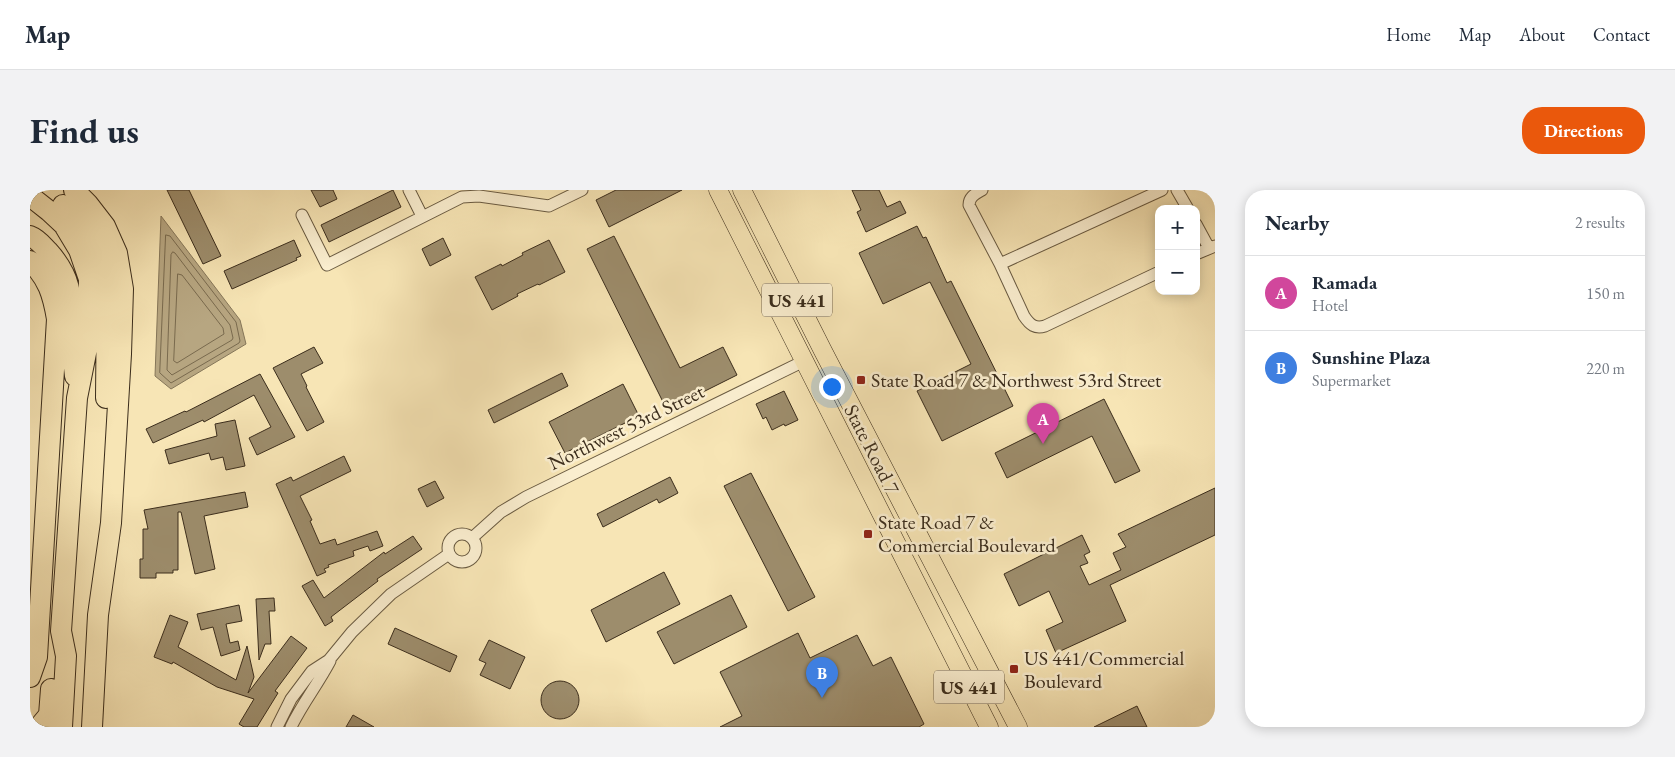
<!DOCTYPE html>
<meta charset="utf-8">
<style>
:root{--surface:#fff;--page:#f2f2f3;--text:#1f2937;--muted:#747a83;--line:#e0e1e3;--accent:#ea580c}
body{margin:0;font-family:"EB Garamond",serif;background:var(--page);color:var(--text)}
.controls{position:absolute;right:15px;top:15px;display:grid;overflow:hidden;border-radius:10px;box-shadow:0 2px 12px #0003}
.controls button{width:45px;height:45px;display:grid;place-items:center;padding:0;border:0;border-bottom:1px solid var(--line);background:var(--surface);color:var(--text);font:25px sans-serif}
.you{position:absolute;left:801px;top:196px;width:18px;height:18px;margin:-12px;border:4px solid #fff;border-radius:50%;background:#1a73e8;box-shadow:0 0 0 8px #1a73e833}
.badge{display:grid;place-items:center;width:32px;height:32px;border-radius:50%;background:var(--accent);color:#fff;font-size:16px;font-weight:700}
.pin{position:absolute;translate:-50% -41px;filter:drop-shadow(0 1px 2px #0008)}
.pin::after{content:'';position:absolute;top:26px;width:18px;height:15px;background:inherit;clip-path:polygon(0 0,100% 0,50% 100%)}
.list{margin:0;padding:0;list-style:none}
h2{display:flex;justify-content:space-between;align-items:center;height:65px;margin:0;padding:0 20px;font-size:21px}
h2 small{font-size:16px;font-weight:400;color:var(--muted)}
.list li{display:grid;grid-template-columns:32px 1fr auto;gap:15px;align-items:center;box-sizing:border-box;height:75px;padding:0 20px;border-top:1px solid var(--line)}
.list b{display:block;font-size:19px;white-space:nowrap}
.list p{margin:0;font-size:16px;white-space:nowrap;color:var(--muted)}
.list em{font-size:16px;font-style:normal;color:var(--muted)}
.map{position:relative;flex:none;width:1185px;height:537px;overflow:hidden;border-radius:20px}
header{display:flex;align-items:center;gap:30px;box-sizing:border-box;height:70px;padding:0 25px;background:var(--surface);border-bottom:1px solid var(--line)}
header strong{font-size:24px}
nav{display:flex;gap:28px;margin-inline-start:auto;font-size:18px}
.intro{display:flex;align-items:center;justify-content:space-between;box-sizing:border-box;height:120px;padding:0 30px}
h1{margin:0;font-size:35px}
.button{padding:12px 22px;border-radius:20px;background:var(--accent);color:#fff;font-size:18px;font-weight:700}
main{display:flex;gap:30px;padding:0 30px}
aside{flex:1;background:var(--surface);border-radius:20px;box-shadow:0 2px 12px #0003}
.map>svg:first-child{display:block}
.water{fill:#b7a681;stroke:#857659}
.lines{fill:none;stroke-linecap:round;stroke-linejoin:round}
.shore{stroke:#796a4e;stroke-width:1}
.building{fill:#9d8d6c;stroke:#3b2d1c}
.street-casing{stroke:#6a5b42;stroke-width:13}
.primary-casing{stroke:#3b2d1c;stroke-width:19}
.highway-casing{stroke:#3b2d1c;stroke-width:22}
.street{stroke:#faeecf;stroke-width:11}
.primary{stroke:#f7e5b5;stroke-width:18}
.highway{stroke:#f7e5b5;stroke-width:20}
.poi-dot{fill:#8f2418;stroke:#faeecf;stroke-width:2}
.labels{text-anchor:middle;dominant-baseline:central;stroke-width:5;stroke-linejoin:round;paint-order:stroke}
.shield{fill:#faeecf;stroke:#746752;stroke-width:1}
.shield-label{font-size:19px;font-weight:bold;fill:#3b2d1c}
.poi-label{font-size:20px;fill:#3b2d1c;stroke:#faeecf;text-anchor:start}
.street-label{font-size:20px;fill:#3b2d1c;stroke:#faeecf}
</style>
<header>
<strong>Map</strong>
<nav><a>Home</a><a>Map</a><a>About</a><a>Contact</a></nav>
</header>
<div class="intro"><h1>Find us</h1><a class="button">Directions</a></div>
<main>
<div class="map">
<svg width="1185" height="537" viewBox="0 0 1185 537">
<rect width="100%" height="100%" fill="#f7e5b5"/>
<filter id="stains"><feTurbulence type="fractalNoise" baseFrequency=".004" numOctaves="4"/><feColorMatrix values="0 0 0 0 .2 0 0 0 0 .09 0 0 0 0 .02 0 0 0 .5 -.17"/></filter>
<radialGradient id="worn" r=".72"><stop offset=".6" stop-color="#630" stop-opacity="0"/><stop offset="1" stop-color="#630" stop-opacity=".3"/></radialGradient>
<path class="water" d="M131,26L210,130L216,154L141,199L125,186Z"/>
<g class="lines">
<path class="shore" d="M136,45L140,46L206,132L210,151L209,153L141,193L130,183Z
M143,62L145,63L200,135L203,148L202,150L142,185L137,180L141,65Z
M148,84L152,85L193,138L194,144L147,173L144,171Z"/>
</g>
<path class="building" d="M137,0H159L191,66L173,74Z
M281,0H303L307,9L290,17Z
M363,0L371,17L299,52L291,35Z
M586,0H652L579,37L566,10Z
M822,0H849L857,17L870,11L876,23L836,42L827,22L831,20Z
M887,36L893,48L896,47L917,93L921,91L983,216L912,251L887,201L941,174L900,92L853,114L829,63Z
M584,46L650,178L693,157L707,185L637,220L557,59Z
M413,48L421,65L400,76L392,59Z
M264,50L271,66L266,68L267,70L202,99L194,81Z
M519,50L535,82L509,95L508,94L487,104L488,106L462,120L445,87L471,74L472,76L493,65L492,63Z
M284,157L293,173L271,184L277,196L276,197L294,232L277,241L243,178Z
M532,183L538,196L464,233L458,220Z
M230,184L265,247L227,265L219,248L241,237L224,205L174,232L173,230L123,253L116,239L155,221L156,222Z
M593,194L609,226L535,263L519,232Z
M754,201L768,230L755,236L754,234L742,240L736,227L733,229L726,214Z
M1074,209L1110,281L1085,293L1062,246L977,288L965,263Z
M205,230L215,276L196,280L193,267L181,270L179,263L139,274L135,260L187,246L185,234Z
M314,266L321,281L270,306L282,330L280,331L290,354L305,349L307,355L347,341L353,356L340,361L338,356L323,361L324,366L298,375L299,377L294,379L296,382L287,386L246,294L261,287L263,291Z
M721,283L785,407L758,421L694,296Z
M640,287L648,303L629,313L627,309L573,337L567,324Z
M405,291L414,308L397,317L388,299Z
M1185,298V345L1080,395L1096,431L1026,463L1016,440L1033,432L1019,401L989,416L974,384L1052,345L1060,362L1054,365L1058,373L1050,376L1059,395L1091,380L1083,363L1096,357L1088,344Z
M215,302L218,317L174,326L185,379L165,384L151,322H148V380H143V383H126V388H110V369H113V339H118L114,320Z
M383,346L392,359L347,389L348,391L301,427L303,431L295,436L272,396L283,390L294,408L354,362L355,364Z
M634,382L650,414L576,452L561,420Z
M701,405L717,437L644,474L627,442Z
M244,408L245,421H239L241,454H235L229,470L226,409Z
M209,415L212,431L196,434L200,453L208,451L210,460L191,466L183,437L171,440L167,424Z
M140,425L158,432L148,457L206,490L217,456L224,487L218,503L261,446L277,458L245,501L248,503L227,537H214L209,534L224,509L187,497L143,472L142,474L124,467Z
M365,438L427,466L420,482L358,454Z
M768,443L780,468L827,445L843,476L861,467L894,534L889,537H690L712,526L690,482Z
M459,450L495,467L480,499L450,485L456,473L449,470Z
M511 510a19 19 0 1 1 38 0a19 19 0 1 1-38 0Z
M1107,516L1117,537H1064Z
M323,525L344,537H316Z"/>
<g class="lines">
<g class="street-casing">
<path id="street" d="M379,0L392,26
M952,0C945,4 939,7 939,15L970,74L994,126C1000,135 1005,139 1015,136L1129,82
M1147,0L1158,19
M272,25L297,75L432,7L449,6L519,16L552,0
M1166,34L1179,58
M1166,64L1185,56
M970,74L1132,0
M418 358a14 14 0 1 1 28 0a14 14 0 1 1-28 0Z
M442,348L471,322L496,307L774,171
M247,537L261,509L282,481L299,470L322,442L361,404L419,364
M261,537C272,514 288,494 300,471"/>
</g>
<g class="primary-casing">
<path id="primary" d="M688,0L959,537
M712,0L793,161L988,537"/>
</g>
<g class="highway-casing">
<path id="highway" d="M44,0L58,14L75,36L87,63L93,99L91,164L81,333L68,425L62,537
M0,6L19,21L34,35L49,60L59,89L58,153L47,208L31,441L36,466L32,537
M33,15L55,40L68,65L77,99L76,208
M0,46C8,49 12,55 18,61C47,93 40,115 42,155C42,165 44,176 45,186
M0,71C18,88 23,105 27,129L7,467L0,487
M9,537L19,525L21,499"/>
</g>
<use href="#street" class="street"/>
<use href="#primary" class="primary"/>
<use href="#highway" class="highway"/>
</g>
<g class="poi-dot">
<rect x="826" y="185" width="10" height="10" rx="2.5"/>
<rect x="833" y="339" width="10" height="10" rx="2.5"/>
<rect x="979" y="474" width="10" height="10" rx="2.5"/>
</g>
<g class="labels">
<g class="shield">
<rect x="732" y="93.5" width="70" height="33" rx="4"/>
<rect x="904" y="480.5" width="70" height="33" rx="4"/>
</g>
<g class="shield-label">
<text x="767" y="110">US 441</text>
<text x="939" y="497">US 441</text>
</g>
<g class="poi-label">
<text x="841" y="190">State Road 7 &amp; Northwest 53rd Street</text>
<text x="848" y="332">State Road 7 &amp;<tspan x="848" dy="23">Commercial Boulevard</tspan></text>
<text x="994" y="468">US 441/Commercial<tspan x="994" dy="23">Boulevard</tspan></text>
</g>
<g class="street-label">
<text transform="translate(596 237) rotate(-26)">Northwest 53rd Street</text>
<text transform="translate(842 259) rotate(63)">State Road 7</text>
</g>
</g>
<rect width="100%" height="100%" filter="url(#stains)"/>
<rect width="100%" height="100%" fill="url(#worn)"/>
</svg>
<div class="controls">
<button>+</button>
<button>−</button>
</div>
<div class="you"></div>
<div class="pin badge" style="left:1013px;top:254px;background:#d1479c">A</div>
<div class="pin badge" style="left:792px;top:508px;background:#3f7fe0">B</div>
</div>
<aside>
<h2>Nearby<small>2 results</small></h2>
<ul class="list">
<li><span class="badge" style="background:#d1479c">A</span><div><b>Ramada</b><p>Hotel</p></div><em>150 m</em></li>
<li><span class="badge" style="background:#3f7fe0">B</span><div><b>Sunshine Plaza</b><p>Supermarket</p></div><em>220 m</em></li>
</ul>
</aside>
</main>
